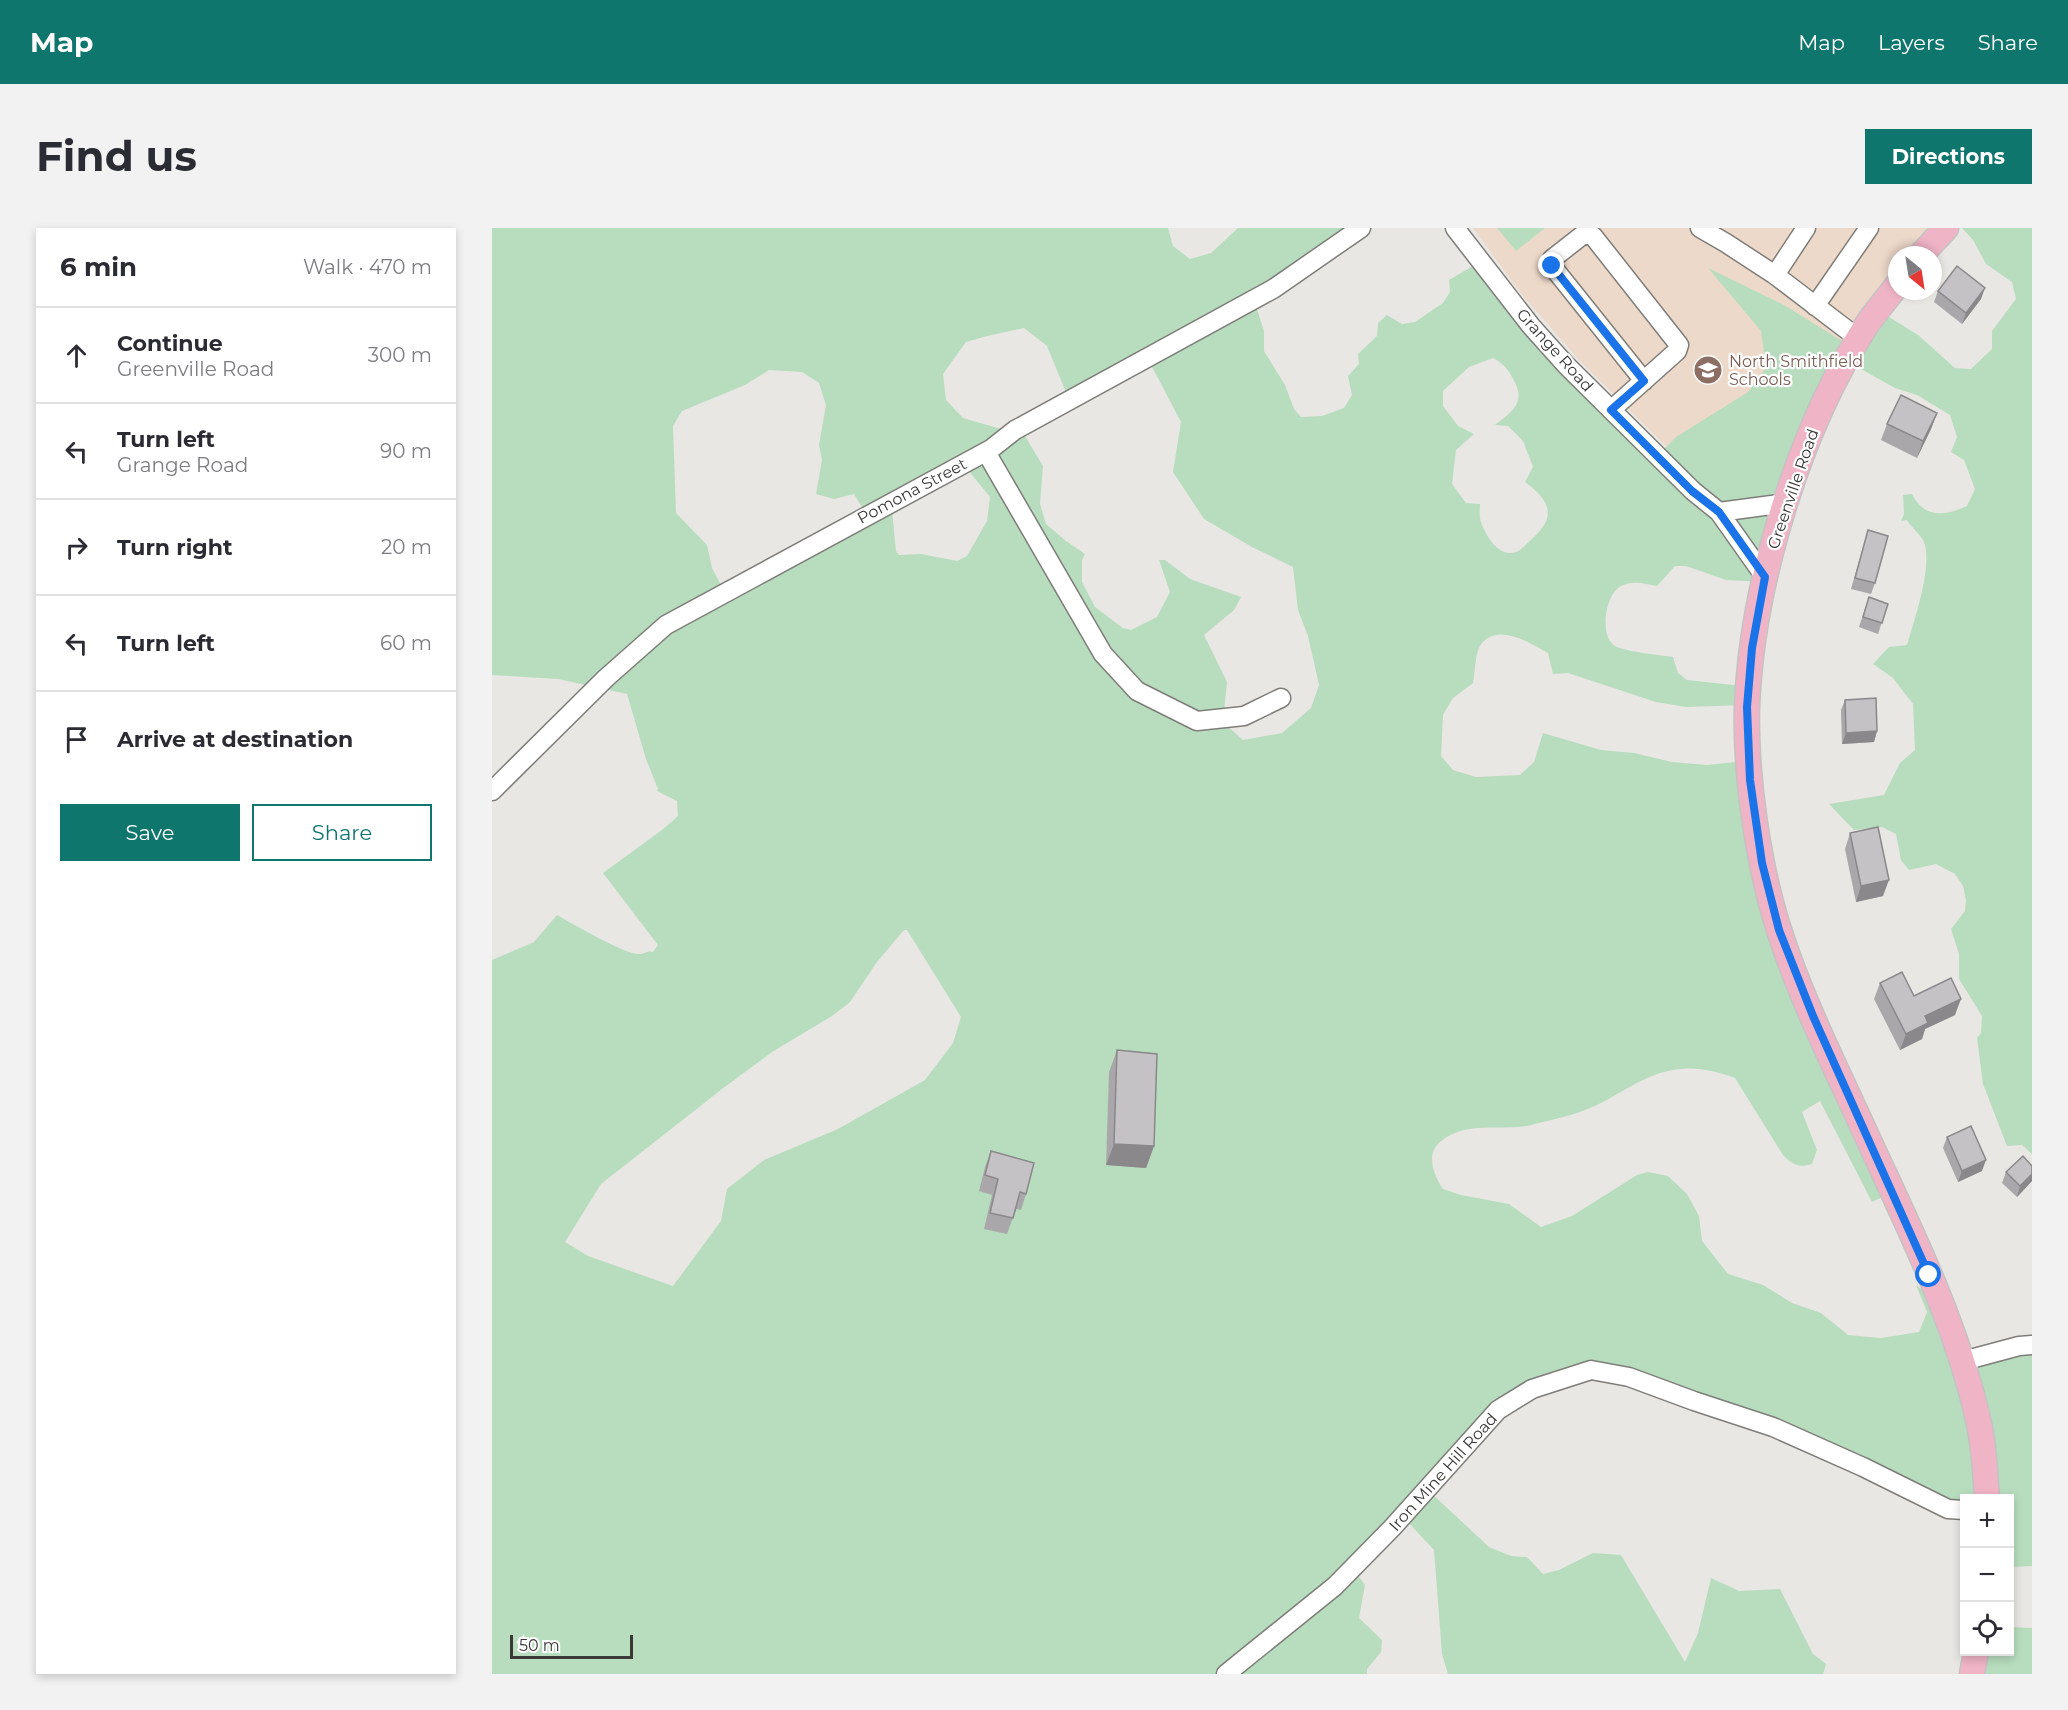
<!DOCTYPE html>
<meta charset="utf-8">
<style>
:root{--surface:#fff;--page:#f2f2f3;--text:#2b2b33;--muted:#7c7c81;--line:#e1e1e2;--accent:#0f766e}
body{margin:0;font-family:Montserrat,sans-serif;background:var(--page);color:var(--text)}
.controls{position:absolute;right:18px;bottom:18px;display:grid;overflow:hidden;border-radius:0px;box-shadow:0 3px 9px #0003}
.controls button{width:54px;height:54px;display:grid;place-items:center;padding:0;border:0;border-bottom:2px solid var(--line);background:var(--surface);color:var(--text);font:30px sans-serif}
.compass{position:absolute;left:1396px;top:18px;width:54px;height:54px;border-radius:50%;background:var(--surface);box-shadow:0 3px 9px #0003;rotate:150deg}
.scale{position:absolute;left:18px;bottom:15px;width:123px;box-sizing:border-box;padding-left:6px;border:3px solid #393837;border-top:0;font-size:16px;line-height:21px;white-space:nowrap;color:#393837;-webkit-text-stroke:4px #fff;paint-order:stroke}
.stop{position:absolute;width:18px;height:18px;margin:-14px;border:4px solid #1a73e8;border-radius:50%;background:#fff}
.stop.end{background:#1a73e8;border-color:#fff;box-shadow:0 2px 6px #0008}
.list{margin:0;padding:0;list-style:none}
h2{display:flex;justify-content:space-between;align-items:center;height:78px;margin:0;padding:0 24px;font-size:26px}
h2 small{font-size:20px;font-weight:400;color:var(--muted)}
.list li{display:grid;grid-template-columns:39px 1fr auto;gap:18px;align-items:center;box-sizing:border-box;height:96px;padding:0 24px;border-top:2px solid var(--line)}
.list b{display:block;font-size:22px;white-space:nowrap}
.list p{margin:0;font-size:20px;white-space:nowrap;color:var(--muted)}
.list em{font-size:20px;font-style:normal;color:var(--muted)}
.actions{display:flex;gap:12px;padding:18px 24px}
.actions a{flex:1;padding:14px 0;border:2px solid var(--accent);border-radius:0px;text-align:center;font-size:21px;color:var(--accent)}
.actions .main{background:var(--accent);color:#fff}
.icon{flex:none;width:33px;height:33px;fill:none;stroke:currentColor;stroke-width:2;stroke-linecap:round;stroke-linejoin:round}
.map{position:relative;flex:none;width:1540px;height:1446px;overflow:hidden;border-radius:0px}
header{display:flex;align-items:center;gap:36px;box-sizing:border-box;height:84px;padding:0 30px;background:var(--accent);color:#fff}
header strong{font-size:28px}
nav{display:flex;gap:33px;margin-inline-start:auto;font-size:21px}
.intro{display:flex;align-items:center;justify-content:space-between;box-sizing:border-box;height:144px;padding:0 36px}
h1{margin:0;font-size:42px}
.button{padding:15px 27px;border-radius:0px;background:var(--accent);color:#fff;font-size:21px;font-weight:700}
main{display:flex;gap:36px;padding:0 36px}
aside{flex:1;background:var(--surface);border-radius:0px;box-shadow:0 3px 9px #0003}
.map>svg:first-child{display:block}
.education{fill:#edd9ca}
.green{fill:#b8ddbe;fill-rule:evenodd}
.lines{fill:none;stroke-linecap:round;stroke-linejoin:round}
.minor-casing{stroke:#7e7d79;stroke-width:21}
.major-casing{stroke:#c4c3c3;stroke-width:27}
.minor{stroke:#fff;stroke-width:18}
.major{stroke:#f0b4c7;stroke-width:24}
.wall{fill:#a9a7aa}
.shaded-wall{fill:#8a888b}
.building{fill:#c5c2c6;stroke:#8a888b;stroke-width:1.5}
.route{stroke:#1a73e8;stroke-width:8}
.labels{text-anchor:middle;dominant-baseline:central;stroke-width:4.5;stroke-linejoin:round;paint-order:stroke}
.street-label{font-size:16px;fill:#393837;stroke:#fff}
.education-label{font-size:16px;fill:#785e54;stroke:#fff;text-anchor:start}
</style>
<header>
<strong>Map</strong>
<nav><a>Map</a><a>Layers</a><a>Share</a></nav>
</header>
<div class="intro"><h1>Find us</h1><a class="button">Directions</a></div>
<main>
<aside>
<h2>6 min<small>Walk · 470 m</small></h2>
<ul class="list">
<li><svg class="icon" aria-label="ahead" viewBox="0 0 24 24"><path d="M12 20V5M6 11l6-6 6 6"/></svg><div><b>Continue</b><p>Greenville Road</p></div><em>300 m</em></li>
<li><svg class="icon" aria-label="left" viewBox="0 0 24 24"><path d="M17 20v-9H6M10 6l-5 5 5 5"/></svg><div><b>Turn left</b><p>Grange Road</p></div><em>90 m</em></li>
<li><svg class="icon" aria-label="right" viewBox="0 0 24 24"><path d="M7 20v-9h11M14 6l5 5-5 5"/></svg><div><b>Turn right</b></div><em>20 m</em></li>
<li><svg class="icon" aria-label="left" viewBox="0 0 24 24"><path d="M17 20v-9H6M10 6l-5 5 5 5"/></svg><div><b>Turn left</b></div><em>60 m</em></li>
<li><svg class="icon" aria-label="arrive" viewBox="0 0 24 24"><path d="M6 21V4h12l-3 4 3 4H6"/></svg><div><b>Arrive at destination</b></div></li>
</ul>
<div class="actions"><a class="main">Save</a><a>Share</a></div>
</aside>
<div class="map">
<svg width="1540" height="1446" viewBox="0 0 1540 1446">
<rect width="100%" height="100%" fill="#e8e7e3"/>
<path class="education" d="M981,0H1439L1413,27H1405V35L1366,90L1329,151L1227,271L1087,132L1030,67Z"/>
<path class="green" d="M0,0H676L681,18L698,31L719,25L746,0H872L763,75L772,103V123L793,157L802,181L809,189L830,188L852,180L860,167L856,148L867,136L866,126L885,108L886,95L895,87L910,96L923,94L951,75L958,64L957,52L986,35L1166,227L1184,209L1256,164L1274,140L1269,103L1216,40L1292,77L1363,121L1389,84L1426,107L1463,140L1479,141L1500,121V103L1524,71L1520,54L1494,36L1481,12L1470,0H1540V926L1530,917L1515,918L1491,856L1485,810L1489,805L1490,788L1467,751V726L1459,701L1473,683L1474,672L1471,658L1463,646L1444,636L1417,642L1409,632L1404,606L1390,599L1362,602L1337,576L1392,567L1408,535L1423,522L1421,476L1401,450L1381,436L1397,419L1415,417C1422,393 1441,338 1432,314C1429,307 1419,299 1415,292L1409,293L1412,286L1411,267L1420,266C1433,291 1452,288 1475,278L1483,261L1472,232L1459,224L1465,209L1458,187L1425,167L1403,160L1358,135L1272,354L1234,352L1194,338H1183L1165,358C1153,356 1141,352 1129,358C1113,366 1106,411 1125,419C1138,424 1166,427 1181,429L1186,445L1195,452L1250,458L1255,477L1194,479L1164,474L1076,445L1061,446L1056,425C1038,415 1004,393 988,418C983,427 983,444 981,455L961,470L951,487L949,528L961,542L984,549L1028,547L1042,534L1051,505L1109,522L1142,525L1180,534L1215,537L1253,533L1271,632L1399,965L1380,974L1328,873L1310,884L1325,922L1320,936C1308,940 1300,937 1291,927L1243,850C1226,844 1207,839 1189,841C1151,844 1126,870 1093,882C1076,889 1057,892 1039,897C1009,904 973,891 947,915C933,928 943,949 951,961L969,967L1017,976L1049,999L1080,988L1145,947L1156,944L1176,948L1195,966L1207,988L1210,1013L1236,1046L1271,1057L1300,1075L1329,1085L1356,1107L1389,1110L1427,1104L1435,1084L1424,1057L1437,1067L1468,1123L1540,1118V1338L1518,1339V1270H1472V1284L1283,1201L1099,1144L1009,1183L937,1263L997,1319L1019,1328L1035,1329L1051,1346L1067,1342L1101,1325L1129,1327L1193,1434L1206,1405L1219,1350L1247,1363L1288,1361L1321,1426L1334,1436L1331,1446H956L950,1426L942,1322L913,1291L863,1343L873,1357L867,1390L890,1412L889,1424L875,1441V1446H0V732L42,714L65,687C81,696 132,726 147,726C153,726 155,722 161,724L166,717L111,645L170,602L186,588L185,573L165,563L166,561L154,531L135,466L66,451L0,447ZM532,100L555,118L578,174L657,133L689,194L681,244L712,291L760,319L801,339L806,382L816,408L827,457L819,480L790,505L751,512L731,494L735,454L712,407L742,382L749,369L698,351L673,332H667L678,364L665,389L639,402L631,400L603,379L590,354V332L593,326L574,313L554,296L548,276L551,238L530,203L523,205L471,190L454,172L451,146L474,114L495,108ZM1001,130C1013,137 1017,142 1023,155C1034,175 1018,185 1003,197L1016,198L1031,213L1041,239L1033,254C1056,271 1066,287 1042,309C1037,313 1030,322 1024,324C1007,330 994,308 989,294C987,289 988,282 988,276L974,275L960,256L964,222L982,206L966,198L951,178V163L977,139ZM277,142L310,144L327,155L334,177L327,217L330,232L324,266L342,271L362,266L377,291L234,367L220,340L215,317L184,285L181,198L190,183L253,157ZM475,241L498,269L495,293L475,328L465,333L429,326L407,327L404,323L399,273ZM412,702H415L469,789L461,815L433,852L346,901L272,932L235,961L229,993L181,1058L96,1028L73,1014L109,956L230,861L280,824L340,788L358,774L385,734Z
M1005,0H1053L1024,23Z
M1518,1399L1540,1400V1446H1482L1486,1424H1518Z"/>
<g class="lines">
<g class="minor-casing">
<path id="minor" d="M963,0L1039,98L1074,137L1201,263L1227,284L1273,349
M1208,0L1234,15L1283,47
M1314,0L1283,47L1367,111
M1323,78L1377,0
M1119,182L1185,123L1187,117L1101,8L1092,6L1060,31V38L1152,153
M494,224L611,426L645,463L705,493L752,488L789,470
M1227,284L1294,275
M0,563L114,450L174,397L499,221L523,202L781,61L869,0
M1471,1133L1527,1118L1540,1117
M734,1446L843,1358L900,1300L1006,1182L1040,1161L1099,1142L1137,1149L1202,1173L1281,1199L1371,1239L1456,1281L1472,1282"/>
</g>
<g class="major-casing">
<path id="major" d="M1429,27L1454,0
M1405,57C1395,71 1383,84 1374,98C1307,201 1260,356 1255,478C1253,546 1266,637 1287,702C1309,771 1343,838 1373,904C1415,996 1462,1088 1485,1187C1492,1214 1493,1243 1495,1270
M1480,1446L1484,1424"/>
</g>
<use href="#minor" class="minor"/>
<use href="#major" class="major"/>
</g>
<path class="wall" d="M1446,63L1489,71L1470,96L1442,74Z
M1445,185L1439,201L1425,230L1389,212L1395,196Z
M1376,302L1383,355L1379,366L1359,361Z
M1377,369L1396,376L1386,406L1367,399Z
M1353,472L1385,503L1382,514L1350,516L1349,482Z
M1358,605L1391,668L1364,674L1353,621Z
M1388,755L1422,768L1463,787L1433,801L1430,811L1408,822L1382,771Z
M625,822L662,918L654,940L614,937L617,844Z
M1455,909L1490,943L1466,954L1451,920Z
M499,923L534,966L529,982L524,981L515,1006L492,1001L500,967L487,963L493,939Z
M1540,938V953L1525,969L1510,955L1514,944Z"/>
<path class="shaded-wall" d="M1493,60L1489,71L1470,96L1474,85Z
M1445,185L1439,201L1425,230L1431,213Z
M1385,503L1382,514L1350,516L1354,505Z
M1397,652L1391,668L1364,674L1369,658Z
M1469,771L1463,787L1433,801L1430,811L1408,822L1414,806L1433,788Z
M622,916L662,918L654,940L614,937Z
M1494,932L1490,943L1466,954L1470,943Z
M1540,946V953L1525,969L1528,958Z"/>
<path class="building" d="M1465,38L1493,60L1474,85L1446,63Z
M1409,167L1445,185L1431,213L1395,196Z
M1376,302L1396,308L1383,355L1363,350Z
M1377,369L1396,376L1390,395L1371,389Z
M1384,470L1385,503L1354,505L1353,472Z
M1386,599L1397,652L1369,658L1358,605Z
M1410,744L1422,768L1459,750L1469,771L1433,788L1436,795L1414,806L1388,755Z
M625,822L665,826L662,918L622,916Z
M1479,898L1494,932L1470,943L1455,909Z
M499,923L542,935L534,966L528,964L521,990L498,985L506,951L493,947Z
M1531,928L1540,938V946L1528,958L1514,944Z"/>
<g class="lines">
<path class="route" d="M1060,38L1152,153L1119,182L1200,263L1227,284L1273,349L1260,420L1255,479L1258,552L1270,635L1287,702L1321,788L1437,1047"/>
</g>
<defs>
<g id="school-disc" transform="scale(1.5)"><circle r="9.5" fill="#8d6e63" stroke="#fff"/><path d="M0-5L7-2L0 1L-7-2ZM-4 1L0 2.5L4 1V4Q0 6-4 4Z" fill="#fff"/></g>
</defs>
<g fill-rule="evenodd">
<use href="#school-disc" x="1216" y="142"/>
</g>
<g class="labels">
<g class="street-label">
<text transform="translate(1063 122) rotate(48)">Grange Road</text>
<text transform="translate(1301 261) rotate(-71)">Greenville Road</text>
<text transform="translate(420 263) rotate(-28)">Pomona Street</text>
<text transform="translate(951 1244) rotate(-48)">Iron Mine Hill Road</text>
</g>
<g class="education-label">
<text x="1237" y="133">North Smithfield<tspan x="1237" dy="18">Schools</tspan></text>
</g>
</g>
</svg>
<div class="controls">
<button>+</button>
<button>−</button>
<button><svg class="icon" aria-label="locate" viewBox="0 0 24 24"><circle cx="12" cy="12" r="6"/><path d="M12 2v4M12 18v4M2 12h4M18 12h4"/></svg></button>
</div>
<svg class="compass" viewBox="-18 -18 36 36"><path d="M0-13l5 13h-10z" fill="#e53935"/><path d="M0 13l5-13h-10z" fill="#7c7c81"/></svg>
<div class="scale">50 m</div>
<div class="stop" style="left:1437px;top:1047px"></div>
<div class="stop end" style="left:1060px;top:38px"></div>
</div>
</main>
